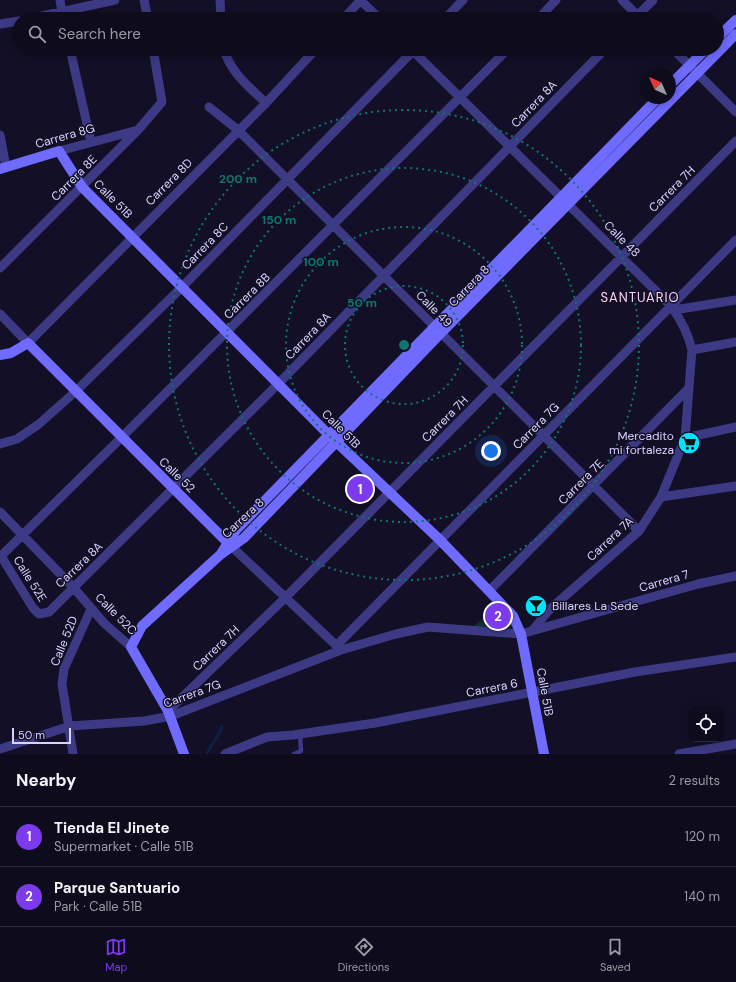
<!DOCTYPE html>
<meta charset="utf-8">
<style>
:root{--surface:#0e0b1c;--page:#1c1929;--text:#f1f3f6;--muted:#9b9ba3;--line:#2e2b3b;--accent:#7c3aed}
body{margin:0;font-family:"DM Sans",sans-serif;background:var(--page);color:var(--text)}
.controls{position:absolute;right:12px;bottom:12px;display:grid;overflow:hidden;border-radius:8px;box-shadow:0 2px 10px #0003}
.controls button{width:36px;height:36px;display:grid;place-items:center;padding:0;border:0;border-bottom:1px solid var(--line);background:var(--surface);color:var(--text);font:20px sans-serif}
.compass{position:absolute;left:640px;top:68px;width:36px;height:36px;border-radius:50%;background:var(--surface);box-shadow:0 2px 10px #0003;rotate:315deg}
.scale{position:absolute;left:12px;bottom:10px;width:59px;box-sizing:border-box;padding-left:4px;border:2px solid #d9d4ff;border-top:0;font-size:11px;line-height:14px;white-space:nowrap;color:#d9d4ff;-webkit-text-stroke:3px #130f26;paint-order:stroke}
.you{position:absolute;left:491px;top:451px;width:14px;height:14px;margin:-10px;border:3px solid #fff;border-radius:50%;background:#1a73e8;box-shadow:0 0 0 6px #1a73e833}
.badge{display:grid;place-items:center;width:26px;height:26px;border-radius:50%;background:var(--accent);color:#fff;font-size:13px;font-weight:700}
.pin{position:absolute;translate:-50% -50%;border:2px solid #fff;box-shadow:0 1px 4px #0006}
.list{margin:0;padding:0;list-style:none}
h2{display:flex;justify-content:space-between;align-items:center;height:52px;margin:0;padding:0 16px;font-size:17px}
h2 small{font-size:13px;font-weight:400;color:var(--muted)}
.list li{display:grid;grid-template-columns:26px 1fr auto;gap:12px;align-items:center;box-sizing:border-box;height:60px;padding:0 16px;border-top:1px solid var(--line)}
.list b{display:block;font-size:15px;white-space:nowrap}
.list p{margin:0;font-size:13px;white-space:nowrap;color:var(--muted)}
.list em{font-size:13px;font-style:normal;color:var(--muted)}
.icon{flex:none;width:22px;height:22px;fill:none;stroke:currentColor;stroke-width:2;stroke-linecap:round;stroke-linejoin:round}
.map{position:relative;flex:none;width:736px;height:754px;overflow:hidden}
.search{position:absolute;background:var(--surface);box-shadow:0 2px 10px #0003;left:12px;right:12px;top:12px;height:44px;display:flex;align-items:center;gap:10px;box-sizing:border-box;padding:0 14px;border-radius:22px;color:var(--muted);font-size:15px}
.sheet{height:172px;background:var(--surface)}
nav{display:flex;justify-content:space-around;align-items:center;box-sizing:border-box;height:56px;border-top:1px solid var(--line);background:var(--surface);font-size:11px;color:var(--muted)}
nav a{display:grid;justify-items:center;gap:2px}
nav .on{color:var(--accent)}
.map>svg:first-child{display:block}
.green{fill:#12302f}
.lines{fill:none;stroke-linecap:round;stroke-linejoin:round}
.stream{stroke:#0c2248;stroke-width:2.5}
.lane{stroke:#3d3a85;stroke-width:4.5}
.street{stroke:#3d3a85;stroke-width:9}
.secondary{stroke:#6f6bff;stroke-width:10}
.ring{fill:none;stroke:#0f766e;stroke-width:2;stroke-dasharray:2 4}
.labels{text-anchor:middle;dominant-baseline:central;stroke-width:3;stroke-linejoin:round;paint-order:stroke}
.street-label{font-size:12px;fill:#d9d4ff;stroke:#130f26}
.poi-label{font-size:12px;fill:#d9d4ff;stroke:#130f26;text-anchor:end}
.neighbourhood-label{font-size:13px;letter-spacing:1px;fill:#ffd6f0;stroke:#130f26}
.centre{fill:#0f766e;stroke:#130f26;stroke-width:2}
.ring-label{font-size:12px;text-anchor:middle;font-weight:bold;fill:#0f766e;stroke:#130f26;stroke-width:3;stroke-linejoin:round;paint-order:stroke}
</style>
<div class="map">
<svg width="736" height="754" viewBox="0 0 736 754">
<rect width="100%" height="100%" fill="#130f26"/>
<path class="green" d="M499,605L510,617L514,626L509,628L477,629L474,626Z"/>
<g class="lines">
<path class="stream" d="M207,754C210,746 221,733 222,726"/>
<path class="lane" d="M294,754L301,751L300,734"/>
<path class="street" d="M60,0L63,19
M144,0L148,19
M220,0L221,19
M360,0L380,19
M622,0L641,19
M28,19L115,0
M343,19L361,0
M445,19L463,0
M538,19L556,0
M634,19L653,0
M0,24L19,21
M70,49L91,142
M224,49C230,72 249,87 266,103
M411,49L671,306C682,321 688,333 692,350L685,438L661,497L639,531L549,610L532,631
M673,49L736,112
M209,107L238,130L639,531
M0,135L6,167
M59,151L138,130
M0,268L138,130L162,102L153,49
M674,310L736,300
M0,314L28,343L266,103L316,49
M692,350L736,342
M685,438L736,427
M0,444L17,439L39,424L76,391L182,287L415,49
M661,497L736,486
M0,512L73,587L104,623L131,647
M232,547L340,649
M1,556L33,608L39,614L49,612L278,384L605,49
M0,557L121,438L508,49
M489,591L688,389
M336,646L736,240
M168,711L284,599L736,141
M0,749L70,726L144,721L171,716L341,650L396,634L428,627L521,634L698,584L736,576
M73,754L62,684L64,669L91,609
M225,754L267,737L293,735L375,723L635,672L736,657
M679,754L736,744"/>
<path class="secondary" d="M717,38L736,20
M670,85L706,49
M0,169L59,151L82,187L329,435L440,540L513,616L521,634L544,754
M0,355L11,353L28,343L231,546
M221,554L236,530L658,98
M184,754L168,711L131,647L142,626L220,555L244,538L441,333L736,34"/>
</g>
<g class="ring">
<circle cx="404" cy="345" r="59"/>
<circle cx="404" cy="345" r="118"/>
<circle cx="404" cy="345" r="177"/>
<circle cx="404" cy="345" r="235"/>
</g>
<defs>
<g id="supermarket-disc" transform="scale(1.15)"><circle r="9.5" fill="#00e5ff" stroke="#130f26"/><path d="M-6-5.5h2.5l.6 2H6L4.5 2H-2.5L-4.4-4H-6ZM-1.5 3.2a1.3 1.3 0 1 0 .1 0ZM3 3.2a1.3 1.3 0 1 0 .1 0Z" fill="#111"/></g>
<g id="bar-disc" transform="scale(1.15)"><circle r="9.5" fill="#00e5ff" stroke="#130f26"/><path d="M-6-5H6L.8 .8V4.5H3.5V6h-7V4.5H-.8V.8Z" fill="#111"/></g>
</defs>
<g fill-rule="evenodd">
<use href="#supermarket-disc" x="689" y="443"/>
<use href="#bar-disc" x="536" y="606"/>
</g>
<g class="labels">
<g class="street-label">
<text transform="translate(534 104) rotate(-46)">Carrera 8A</text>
<text transform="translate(65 136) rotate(-16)">Carrera 8G</text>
<text transform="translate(74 178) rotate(-45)">Carrera 8E</text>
<text transform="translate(169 182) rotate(-45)">Carrera 8D</text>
<text transform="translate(672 189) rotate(-45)">Carrera 7H</text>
<text transform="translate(113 199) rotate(45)">Calle 51B</text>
<text transform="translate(622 239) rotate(45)">Calle 48</text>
<text transform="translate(205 246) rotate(-46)">Carrera 8C</text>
<text transform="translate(469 286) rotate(-46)">Carrera 8</text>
<text transform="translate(247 296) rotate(-45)">Carrera 8B</text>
<text transform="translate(434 309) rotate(45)">Calle 49</text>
<text transform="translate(308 336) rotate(-46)">Carrera 8A</text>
<text transform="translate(445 419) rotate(-45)">Carrera 7H</text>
<text transform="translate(536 426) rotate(-45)">Carrera 7G</text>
<text transform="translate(341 429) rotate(45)">Calle 51B</text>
<text transform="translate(177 475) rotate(44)">Calle 52</text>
<text transform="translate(581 482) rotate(-45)">Carrera 7E</text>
<text transform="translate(243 518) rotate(-43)">Carrera 8</text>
<text transform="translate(610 539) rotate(-43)">Carrera 7A</text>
<text transform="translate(79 565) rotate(-44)">Carrera 8A</text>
<text transform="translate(30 579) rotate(58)">Calle 52E</text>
<text transform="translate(664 581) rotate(-16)">Carrera 7</text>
<text transform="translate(116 614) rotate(45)">Calle 52C</text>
<text transform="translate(64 641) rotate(-68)">Calle 52D</text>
<text transform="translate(216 648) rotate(-44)">Carrera 7H</text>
<text transform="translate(492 688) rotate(-11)">Carrera 6</text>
<text transform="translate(545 692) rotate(80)">Calle 51B</text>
<text transform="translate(192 694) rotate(-20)">Carrera 7G</text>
</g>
<g class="poi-label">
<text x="674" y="436">Mercadito<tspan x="674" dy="14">mi fortaleza</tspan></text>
<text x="552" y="606" text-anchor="start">Billares La Sede</text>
</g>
<g class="neighbourhood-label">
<text x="640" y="297">SANTUARIO</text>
</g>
</g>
<circle cx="404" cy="345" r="6" class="centre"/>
<g class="ring-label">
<text x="238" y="183">200 m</text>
<text x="279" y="224">150 m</text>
<text x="321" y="266">100 m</text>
<text x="362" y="307">50 m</text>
</g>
</svg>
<div class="controls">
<button><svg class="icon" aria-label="locate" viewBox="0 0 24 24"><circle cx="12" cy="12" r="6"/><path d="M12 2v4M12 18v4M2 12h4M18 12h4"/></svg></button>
</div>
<svg class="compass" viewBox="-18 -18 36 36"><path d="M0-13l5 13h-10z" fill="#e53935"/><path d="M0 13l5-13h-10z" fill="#9b9ba3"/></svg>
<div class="scale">50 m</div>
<div class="you"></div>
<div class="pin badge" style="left:360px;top:489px">1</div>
<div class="pin badge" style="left:498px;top:616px">2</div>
<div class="search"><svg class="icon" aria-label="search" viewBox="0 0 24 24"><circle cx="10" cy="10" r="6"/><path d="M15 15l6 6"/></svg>Search here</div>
</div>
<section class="sheet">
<h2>Nearby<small>2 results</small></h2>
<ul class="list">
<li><span class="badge">1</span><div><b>Tienda El Jinete</b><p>Supermarket · Calle 51B</p></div><em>120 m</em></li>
<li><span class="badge">2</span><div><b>Parque Santuario</b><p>Park · Calle 51B</p></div><em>140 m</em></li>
</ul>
</section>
<nav>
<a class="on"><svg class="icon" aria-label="map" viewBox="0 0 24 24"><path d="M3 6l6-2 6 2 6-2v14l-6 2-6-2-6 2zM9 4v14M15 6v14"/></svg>Map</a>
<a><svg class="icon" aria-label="directions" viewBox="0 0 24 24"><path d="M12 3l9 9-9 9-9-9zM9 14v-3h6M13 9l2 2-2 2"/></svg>Directions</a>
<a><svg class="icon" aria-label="saved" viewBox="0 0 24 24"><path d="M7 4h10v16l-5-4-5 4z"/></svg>Saved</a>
</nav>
